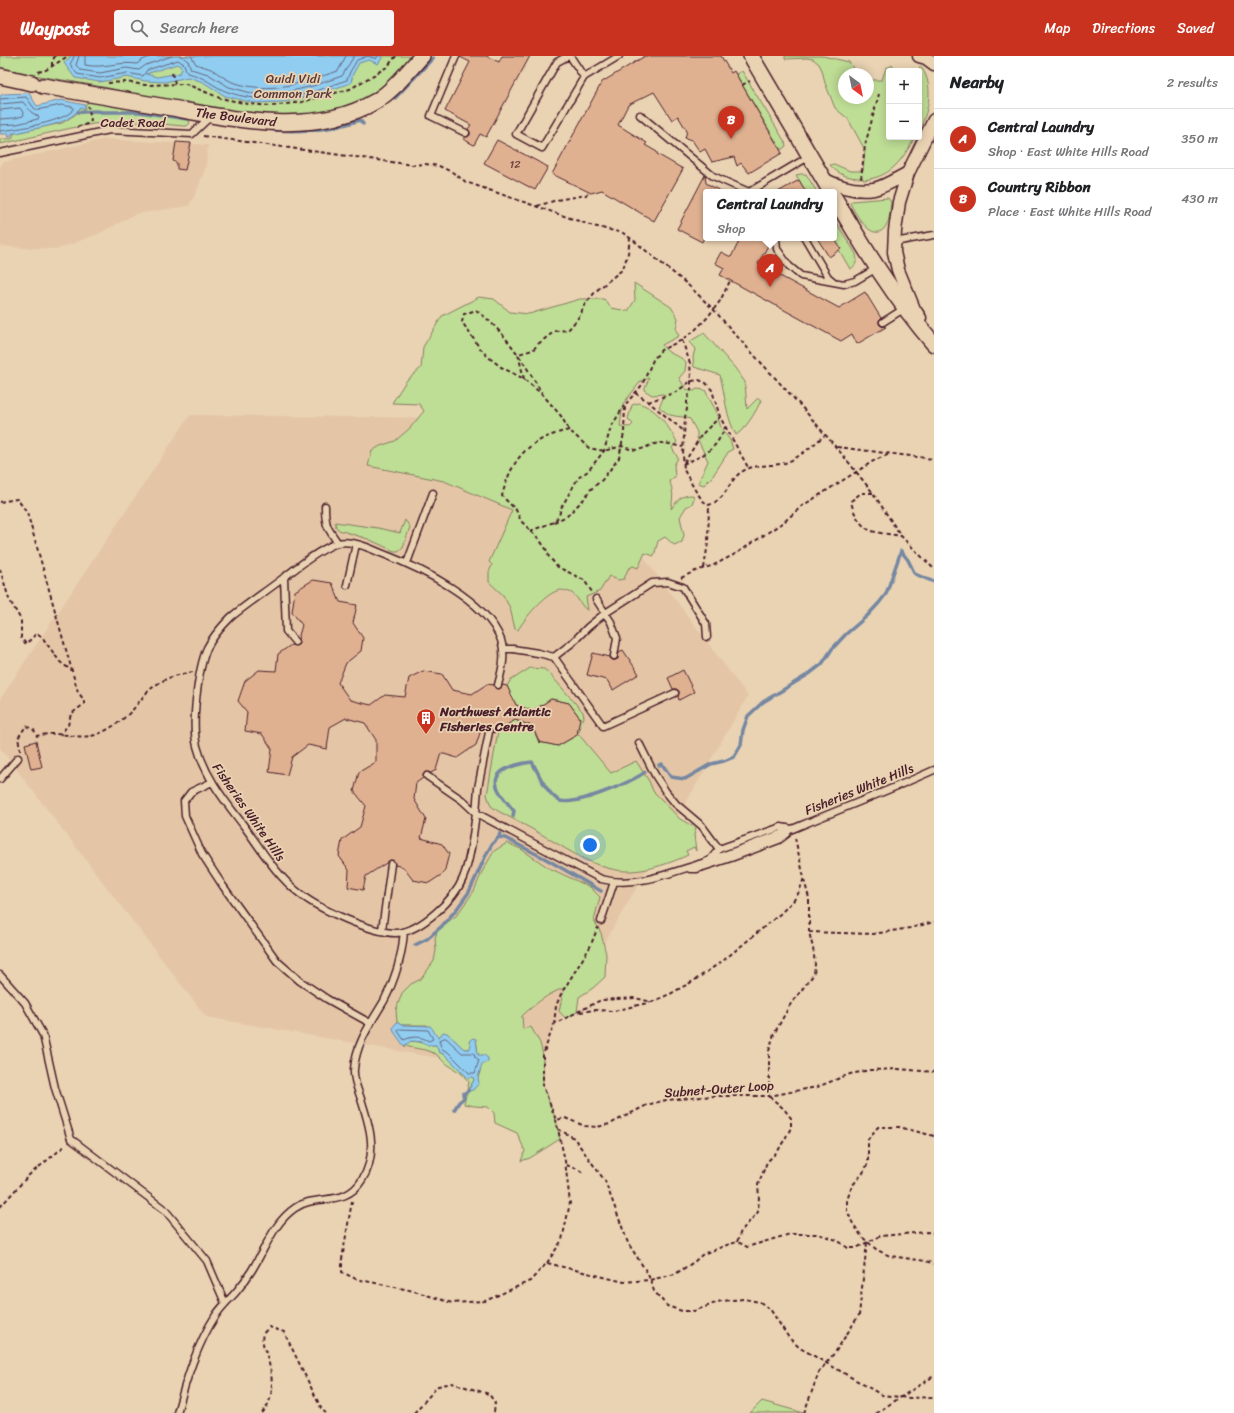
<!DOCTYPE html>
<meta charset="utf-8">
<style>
:root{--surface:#fff;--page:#f6f6f6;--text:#202124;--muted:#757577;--line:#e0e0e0;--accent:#c8321e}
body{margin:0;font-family:Sriracha,sans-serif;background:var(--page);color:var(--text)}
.controls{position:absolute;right:12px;top:12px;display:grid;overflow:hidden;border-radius:4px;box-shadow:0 2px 10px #0003}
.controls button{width:36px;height:36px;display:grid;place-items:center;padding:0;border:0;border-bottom:1px solid var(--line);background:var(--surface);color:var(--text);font:20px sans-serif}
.compass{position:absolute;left:838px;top:12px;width:36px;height:36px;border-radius:50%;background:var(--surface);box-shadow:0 2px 10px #0003;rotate:147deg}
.you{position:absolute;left:590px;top:789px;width:14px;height:14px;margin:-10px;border:3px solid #fff;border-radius:50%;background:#1a73e8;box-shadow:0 0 0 6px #1a73e833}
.badge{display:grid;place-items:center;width:26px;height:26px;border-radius:50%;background:var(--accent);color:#fff;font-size:13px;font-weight:700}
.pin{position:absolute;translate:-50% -33px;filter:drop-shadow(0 1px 2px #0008)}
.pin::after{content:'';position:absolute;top:21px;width:14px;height:12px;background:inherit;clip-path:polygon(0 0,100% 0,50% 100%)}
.popup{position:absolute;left:703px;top:133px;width:134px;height:52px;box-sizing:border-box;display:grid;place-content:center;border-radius:4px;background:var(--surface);filter:drop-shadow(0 1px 3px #0005);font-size:13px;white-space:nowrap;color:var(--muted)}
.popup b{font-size:15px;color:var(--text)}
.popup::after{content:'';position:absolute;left:50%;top:100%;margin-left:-8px;border:8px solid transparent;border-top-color:var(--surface)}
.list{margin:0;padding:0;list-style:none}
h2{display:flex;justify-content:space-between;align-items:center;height:52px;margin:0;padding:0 16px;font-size:17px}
h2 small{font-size:13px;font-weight:400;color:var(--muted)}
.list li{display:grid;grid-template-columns:26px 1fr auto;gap:12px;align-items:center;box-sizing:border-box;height:60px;padding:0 16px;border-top:1px solid var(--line)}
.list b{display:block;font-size:15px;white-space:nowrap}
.list p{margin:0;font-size:13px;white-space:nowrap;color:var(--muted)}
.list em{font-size:13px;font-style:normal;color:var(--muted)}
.icon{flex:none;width:22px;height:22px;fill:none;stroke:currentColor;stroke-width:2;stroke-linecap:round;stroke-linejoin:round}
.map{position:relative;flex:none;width:934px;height:1357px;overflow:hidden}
header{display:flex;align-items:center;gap:24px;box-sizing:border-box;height:56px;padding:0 20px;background:var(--accent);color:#fff}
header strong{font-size:19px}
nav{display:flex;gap:22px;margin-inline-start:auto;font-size:14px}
.search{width:280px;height:36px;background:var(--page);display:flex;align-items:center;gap:10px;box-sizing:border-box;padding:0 14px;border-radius:4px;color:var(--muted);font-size:15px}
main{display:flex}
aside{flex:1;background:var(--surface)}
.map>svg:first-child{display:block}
.built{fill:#e4c6a6}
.green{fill:#bedd95;stroke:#847e60}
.water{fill:#90cdf1;stroke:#7487a2;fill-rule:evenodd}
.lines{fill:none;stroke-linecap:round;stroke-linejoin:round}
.shore{stroke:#66657a;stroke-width:1}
.stream{stroke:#7487a2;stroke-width:3.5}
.building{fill:#e0b191;stroke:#4a1f2b}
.service-casing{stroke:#4a1f2b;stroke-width:9}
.minor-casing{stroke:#4a1f2b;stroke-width:15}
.tertiary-casing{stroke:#4a1f2b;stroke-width:18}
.path{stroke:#4a1f2b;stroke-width:2;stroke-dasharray:4 3;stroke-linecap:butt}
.service{stroke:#ead3b3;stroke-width:6}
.minor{stroke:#ead3b3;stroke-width:12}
.tertiary{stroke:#ead3b3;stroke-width:15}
.labels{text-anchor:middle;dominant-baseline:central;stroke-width:3.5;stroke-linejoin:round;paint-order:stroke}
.number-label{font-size:11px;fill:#704444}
.park-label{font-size:13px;fill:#5b3c3b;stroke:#ead3b3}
.street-label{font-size:13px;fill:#4a1f2b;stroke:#ead3b3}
.poi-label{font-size:13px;font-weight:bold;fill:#4a1f2b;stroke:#ead3b3;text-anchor:start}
</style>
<header>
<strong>Waypost</strong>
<div class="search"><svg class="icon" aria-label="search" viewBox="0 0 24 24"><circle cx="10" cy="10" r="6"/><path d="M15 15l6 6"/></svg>Search here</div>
<nav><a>Map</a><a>Directions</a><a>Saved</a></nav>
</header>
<main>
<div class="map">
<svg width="934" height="1357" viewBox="0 0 934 1357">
<rect width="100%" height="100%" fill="#ead3b3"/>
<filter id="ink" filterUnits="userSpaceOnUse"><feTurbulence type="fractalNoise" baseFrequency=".025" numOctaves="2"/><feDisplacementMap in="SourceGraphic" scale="8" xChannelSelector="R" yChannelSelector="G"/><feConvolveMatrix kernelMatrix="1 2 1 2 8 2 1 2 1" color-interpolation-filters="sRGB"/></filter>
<g filter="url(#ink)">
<path class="built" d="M105,83L208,89L206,110L197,135L189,150L136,158L98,178L58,193L25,192L0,190V111L3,106Z
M190,359L464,362L632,486L748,640L549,982L534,1019L206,961L0,692V643Z"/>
<path class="green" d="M0,0H413C398,18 382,35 361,45C293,78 179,47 108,32C72,25 36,20 0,13Z
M785,0H823L849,6L854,14V18H844V42H868V24H882L886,12L893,9V15H889V81H915C902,104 892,121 863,124V122C849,122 840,120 830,109L834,108L850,115H863L865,94L848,63L835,52L825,27L822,14L819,8L813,3L807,2L785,3Z
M920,10C934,26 930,53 919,74V15Z
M742,15L785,86L786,90L781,94L736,18Z
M90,45L117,51L185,61L188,63L190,67L187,70H182C152,67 123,64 93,68C62,73 31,82 0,88V83H12L14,77L62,67L76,58L80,52L85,53V49Z
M801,118H806L817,136H806L796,119Z
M888,142L891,146C890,153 890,164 886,170C873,190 855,157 850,147L852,145Z
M834,163L856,198C857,204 857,210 850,213L839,194L840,193L834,182Z
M634,227L671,251L678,262L676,274L679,280L662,289C670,301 677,297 686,306L685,315L679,322L686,333L694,335L697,333L705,334L716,355L721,372L730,384L733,393L729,395L712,421L704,429L698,427L708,405L697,382V376L690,363C683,360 677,361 670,359C666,357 662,353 659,351L662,345L664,338L652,339L644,334L649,322L641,325L623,348L620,370L630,371L633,368L628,363L632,349L639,347C643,349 647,350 651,353C660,358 672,376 677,386L672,392L678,402L674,409L675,421L669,425C674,434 673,443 671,453C678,444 680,439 693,439L694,442L692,448L686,451L680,461L684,479L682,486L674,489L665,481L658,485L654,500L645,497L638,512L633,510L628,513L624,523L618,524L609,520L600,535L586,541L588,555C581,551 579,542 572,537C567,535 562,533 557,535C544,539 525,562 518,574L515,573L510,552L503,539L489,526V516L492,509L489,506L512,454L444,425L368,410L372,395L380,390L395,385L410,372L424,355L419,348L392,347L406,325L421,312L423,291L442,260L479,241L494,243L510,256L529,258L580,243H604L611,252L628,255L635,244Z
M704,277L735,312L745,326L747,353L758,342L761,344C757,354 746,373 736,379C726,361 725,339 720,319L694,311L693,301L695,293L689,286Z
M405,464L410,471L403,491L398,495H394L368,483L339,474L336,471L335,466L378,472L400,477Z
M530,612L544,613L549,617L583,656L584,661L579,676H577L580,662L569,647L551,643L533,655L516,649L507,630L510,625Z
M515,664L532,670L539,686L558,690L577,679V678L580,679V680L611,717L636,705L649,725L653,735L660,742L680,763L696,772L694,779L696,795L694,791L686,795L688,799C671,807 650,814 632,815C599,817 566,792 539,777C525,769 511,762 498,755L491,750L487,739L498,675Z
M507,787L521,793L549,812L590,831L600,841L594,864L601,877L606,898L605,921L593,932L579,941L577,956L566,963L559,955L564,932C547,938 535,948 522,960L523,973L531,971L540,987L543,999V1030L556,1064L560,1083L530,1102L521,1105L525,1095L517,1077L495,1067L494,1057L488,1051L474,1050L464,1048L469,1026L462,1018L444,1006L436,998L425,994L404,990L410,985C420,985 427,989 436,989L439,996L445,999L456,1009L473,1021L474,1024L468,1034L478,1022L482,1008L486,1006L478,999L476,983L469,993H464C456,987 449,975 438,981L427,969H401L397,966L396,954L402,937L411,928L421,923L434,905L436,894L435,882L438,873L456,860L474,835L482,816L494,795Z
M762,1345L804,1357H750Z"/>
<path class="water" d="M71,0H381L382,2L378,8L369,4L359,7L353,18L351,27L315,39L284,46L254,47L225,40L203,26L188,21L165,26L145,25L127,21L100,26L75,22L64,7ZM177,8L180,10L182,13L180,17L157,21L146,18Z
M30,37V39L37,50L61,44L85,49V53L80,52C66,71 39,70 18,77H12L11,81H8L9,78H0V40L3,38Z
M397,966L401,969L430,970C434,973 434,978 438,981L441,979L443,976L447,977L464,993H469L471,989L469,985L473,982L476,983L478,999H484L488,1002V1005L482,1008L478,1022L479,1027L473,1034L468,1035L474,1024L473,1021L468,1022L445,999L439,996L436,989H427L422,986L411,985L404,990L394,976L393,971Z"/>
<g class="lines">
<path class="shore" d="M74,0L73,3L70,8L77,18L100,22L127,17L143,20L147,14L178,4L184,8L187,17C205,20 213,31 228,36C256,46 287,44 315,35C326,32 336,27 347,24L350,16L357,4L368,0L376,3L378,0
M79,0L76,9L80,14L100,17L126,12L139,14L146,9L172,0
M85,0V9C103,13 118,5 137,8L142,4L153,0
M181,0L188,5L191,13L208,18L229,31L255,38L283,37L313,30L342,20L354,0
M191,0L196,8C201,10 206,11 211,13C218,17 225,23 232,26C271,39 301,27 338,15L346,0
M0,43L26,41L34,52L37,54L61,49L73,51L74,53C65,66 17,73 0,75
M0,48L23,46L31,56L39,61L38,63L17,68L0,69
M0,54L20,52L24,58L23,60L15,62L0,63
M400,973L428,974L433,983L429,985C420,980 412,980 404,984L398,975Z
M444,982H446L462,997H474L475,1001L479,1004L475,1017H469L448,996L442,993L439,985Z"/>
<path class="stream" d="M395,42L433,2
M78,56C86,57 94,53 102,56H140L187,63
M274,74C304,76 332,74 360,64L363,68
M901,495L908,504L915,518L934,526
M659,709L662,708L671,721L685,723L711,708L724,705L734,701L741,689L743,674L748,660L763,646L809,618L822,608L832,593L846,578L867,560L879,547L886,538L901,495
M513,760L514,755C509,749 503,742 499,735C487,714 517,708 532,706C539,718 546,736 558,744C571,752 633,726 645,716
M499,781L505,782L546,803L601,835
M415,889L427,883L442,870L456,854L469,836L487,797L492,788L499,781L500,777
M454,1054L459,1046L464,1042L463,1038L468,1035"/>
</g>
<path class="building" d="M460,0H486L499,6L502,0H530L486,81L480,78L474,89L463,83L464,81H467L470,79V76L468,73L471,69L445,55L470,6L460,1Z
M645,0H721L731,17L734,15L782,97L749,117L741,107L737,110L734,101L712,106L705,93L700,96L692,84L685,82L687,75L678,60L672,64L654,36L628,49L618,69L647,87L645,89L657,96V98L683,113L654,165L602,134L591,137L552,118L602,26Z
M497,84L548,111L535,134L484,107Z
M176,86L191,87L185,114L177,113V107L173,105Z
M705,119L706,127L722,136H706V178L702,186L677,173Z
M799,124L806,136H778Z
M741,182H762L770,186L758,208L839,252L865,236L881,262L879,264V268L881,270L886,271L857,288L852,278L841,285L720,219L724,212L715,207L721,196L731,201Z
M817,182H834L841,193L829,201Z
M313,524L332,527L340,546L357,549L353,567L363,582L361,595L346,607L338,627L350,644L371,649L385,639L405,641L409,622L423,615L442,618L452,634L472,638L487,628L494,629L495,632L497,633L501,632L503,629L507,630L516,649L533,655L551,643L569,647L580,662L577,679L558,690L539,686L532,670L515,664L494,677L490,672H487L485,675L481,674L476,689L457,702L441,697L436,714L431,717L428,716H425L423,719V722L416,727L414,743L426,763L421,782L442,788L449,798L444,817L429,827L413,824L403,811L395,809L394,805L391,804L366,820L363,834L348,831L349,814L339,800L342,784L360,771L366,750L354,735L359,716L376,706V684L365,667L346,662L330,671L327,693L308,689L292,701L287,719L269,716L272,693L262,678L245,675L247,656L238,645L245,625L259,614L276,615L278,598L291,589L295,590L299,588L298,583L302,569L292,556L295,535Z
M623,594L639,618L613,634L607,624L587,619L593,597L610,601L611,604H615L618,603L619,596Z
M683,614L694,636L679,644L678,641L679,638V635L676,633H673L668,622Z
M36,685L42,711L31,713L25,688Z"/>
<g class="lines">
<g class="service-casing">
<path id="service" d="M456,0L431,60L466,77
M568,0L557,6L516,78L542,92L584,21
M570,0L584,21L619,0
M640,59L713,120L749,136L810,100
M0,97L100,76L110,74L192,78L211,60
M776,182L777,193L789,210L801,220L844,228L855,225L877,212
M805,182L828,221L834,226
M894,186L934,179
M883,266L905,252
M325,450C325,469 327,472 338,487
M407,507L433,437
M284,521L286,575L295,586
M347,529L356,488
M596,543L611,566L617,582L614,600
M504,593H513L538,597L554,601L603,670L675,637
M554,601L572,587L588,571L604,558L652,527L668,526L683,531L706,568L707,581
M489,676L478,732L476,757L601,823C635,832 670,817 702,807C736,795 769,783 802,769C846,751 890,734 934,714
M639,687L655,719L666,736L676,748L702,770L719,793
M427,720L462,744L476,757C473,778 471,802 463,822C455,843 420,876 396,877C372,877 318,853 299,837C276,819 261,793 244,770C225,745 205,721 197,690C191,668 198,613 207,592C213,580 221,571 231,561C247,548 265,536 282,523C295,513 322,491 338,487C352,484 369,492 381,497C420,512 486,543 501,584C506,599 502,614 498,629
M0,723L18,702
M212,726L191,736L184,745L185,760L202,798L223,830L277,905L300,925L327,943L370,967
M710,804L719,793L781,771L792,773
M690,813H697L731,802L779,784L787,778
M601,865L614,826
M382,874L391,808
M0,919L25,947L43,979L55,1032L71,1083L165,1154L207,1205L225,1247
M177,1357C186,1324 197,1288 216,1259C222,1250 229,1244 236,1236C242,1229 247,1222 252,1214C265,1193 274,1166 295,1152C316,1137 345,1152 362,1124C379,1097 369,1067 360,1040C357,1032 353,1022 354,1013C356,987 371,967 384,945C396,922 402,901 404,876"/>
</g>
<g class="minor-casing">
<path id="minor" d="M919,0L926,2L934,8
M823,123C839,131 856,136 874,133C886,130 898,122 908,117
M920,262L914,253L898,214L894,196L895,175L899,146L908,117L934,64"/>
</g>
<g class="tertiary-casing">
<path id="tertiary" d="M751,0L831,136
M0,20L32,27
M43,30C86,37 129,45 172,52C238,64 315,81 376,45C394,34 408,15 422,0
M834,141C864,192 895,243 934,288"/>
</g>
<path class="path" d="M52,10V6L55,0
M38,16L46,14L68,0
M172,17L175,27
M108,27L126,26L145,29L186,28L220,42L248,48L272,50L302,46L350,33L387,11L396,0
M742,29L750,25
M77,71L87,68L91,64L88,50
M203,80L413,109L425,108L439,110L452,116L466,126L593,170L623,177L633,184L687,228L714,254L743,287L800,349L846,403L873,437L901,480L934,513
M861,123L865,89L879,38
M537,150L557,144L586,139L589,136
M682,284L690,307L691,322V334L687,344V353L685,361L683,399L684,414L695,434L703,445L709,449C727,443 727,427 740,417C753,407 770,411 785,407C799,402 813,389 825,379
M524,323L518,298L533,294L538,288L555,275L568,274L574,267L581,258L583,251L596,235L623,213L628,197L630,182
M635,337L646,344L684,375
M543,339C525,308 506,276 476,254L464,258L462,266L479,291L487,300L501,311L524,323L543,339L561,360L569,374L589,392L604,395L622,390C643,400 645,387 662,387C666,387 677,390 683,391
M648,346L676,336L691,325L699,324L706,327L712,334L720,361L749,413
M569,374C529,383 512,401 502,440L516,454L521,465L539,483L546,493L549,501L558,511L584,524L592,536
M837,391L934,403
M684,407L702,378L720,361
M683,408C705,399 716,394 725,371
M873,437H861L851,445C853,456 860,471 872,475C881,478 892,478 901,480
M0,446L17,443L27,456L78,636L84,644V648L71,658L68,669L60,679
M554,466L567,460L584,443L591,433L602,424L619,402L624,377L625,349L642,329L653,304L661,294L682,284L694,275L707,262L720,245L730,225
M530,475L554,466L559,460L561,452L578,422L588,415L604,395L611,371L624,350
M704,512L708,487L709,449
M0,513L9,543L21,564V582L26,588L37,577L42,581L60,606L71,614
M681,522L693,516L714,509L737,497L785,465L802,450L818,440L875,404L890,398
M20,695V692L18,682L26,670L34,674L37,680C41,679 46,678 50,678C65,677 83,684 98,678C111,673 126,662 135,651C143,641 149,632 161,626C170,620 182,618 193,616
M795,782L804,822L799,836L794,844L780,858L724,904L695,924L672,937L652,946L635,942L601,944L554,968L543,999V1030L556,1064L565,1062L585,1070L597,1071L610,1068L647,1049L666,1044L714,1040H769L817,1031L850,1018L870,1014L898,1013L934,1016
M809,876L873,878L910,872L934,866
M580,956L594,954L614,955L651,946
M554,968L556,950L561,938L590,891L598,871
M558,1073L574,1082L605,1125L628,1187L648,1218L654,1235L667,1250L682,1255H694L721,1245L744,1243L760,1246L770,1253L789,1282L800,1292L882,1339L910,1342L934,1341
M934,1080L899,1071H878L868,1083V1107L863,1117L852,1130L847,1144V1154L852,1166L862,1181L877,1194L890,1200L926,1205L934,1208
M566,1109L578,1113L584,1118
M352,1145L342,1203V1216L356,1223L414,1235L452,1247L485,1245L530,1225L547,1207L624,1226L650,1224L675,1218L694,1206L703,1198L727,1189L737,1186L742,1188L747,1191L790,1178H818L837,1184L848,1192H856L880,1180L927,1176L934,1177
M0,1151L29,1119L66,1089
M737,1186L741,1175L758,1156L759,1141L758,1129L767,1106L778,1095L791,1072V1062L784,1053L769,1040V995L774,978L790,949L814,918L815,908L813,892L809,876V842L804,824
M547,1207L562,1184L570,1147L565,1105L556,1064
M262,1357C277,1341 272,1316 266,1297C264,1291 261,1284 263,1278C264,1276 268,1273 269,1271L284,1276L322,1354L326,1357
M414,1357L438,1330L452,1327L489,1338L495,1347L494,1357
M804,1357L819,1316L836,1295L859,1259L867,1186
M876,1357L934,1320"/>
<use href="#service" class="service"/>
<use href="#minor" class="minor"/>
<use href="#tertiary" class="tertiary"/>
</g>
</g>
<defs>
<g id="building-pin" transform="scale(1)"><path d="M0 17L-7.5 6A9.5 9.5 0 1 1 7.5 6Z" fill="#c8321e" stroke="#ead3b3"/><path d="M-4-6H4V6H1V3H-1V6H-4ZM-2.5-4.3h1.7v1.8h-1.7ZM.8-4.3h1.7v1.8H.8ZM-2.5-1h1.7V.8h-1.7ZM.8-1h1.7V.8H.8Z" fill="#fff"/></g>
</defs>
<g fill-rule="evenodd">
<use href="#building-pin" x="426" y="662"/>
</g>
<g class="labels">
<g class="number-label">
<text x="515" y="108">12</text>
</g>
<g class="park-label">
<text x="293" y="22">Quidi Vidi<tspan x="293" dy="15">Common Park</tspan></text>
</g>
<g class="street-label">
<text transform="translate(236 61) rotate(7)">The Boulevard</text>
<text x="133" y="66">Cadet Road</text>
<text transform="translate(859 733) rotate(-22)">Fisheries White Hills</text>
<text transform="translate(249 756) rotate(55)">Fisheries White Hills</text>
<text transform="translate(719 1033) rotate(-4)">Subnet-Outer Loop</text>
</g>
<g class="poi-label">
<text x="440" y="655">Northwest Atlantic<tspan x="440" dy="15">Fisheries Centre</tspan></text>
</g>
</g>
</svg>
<div class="controls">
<button>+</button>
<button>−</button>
</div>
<svg class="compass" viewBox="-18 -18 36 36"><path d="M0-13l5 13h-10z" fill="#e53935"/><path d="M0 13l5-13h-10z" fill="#757577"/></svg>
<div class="you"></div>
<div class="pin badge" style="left:770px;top:231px">A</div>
<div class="popup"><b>Central Laundry</b>Shop</div>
<div class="pin badge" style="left:731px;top:83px">B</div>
</div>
<aside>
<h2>Nearby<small>2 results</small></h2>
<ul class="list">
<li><span class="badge">A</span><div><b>Central Laundry</b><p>Shop · East White Hills Road</p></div><em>350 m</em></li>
<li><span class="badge">B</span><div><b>Country Ribbon</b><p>Place · East White Hills Road</p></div><em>430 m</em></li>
</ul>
</aside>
</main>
